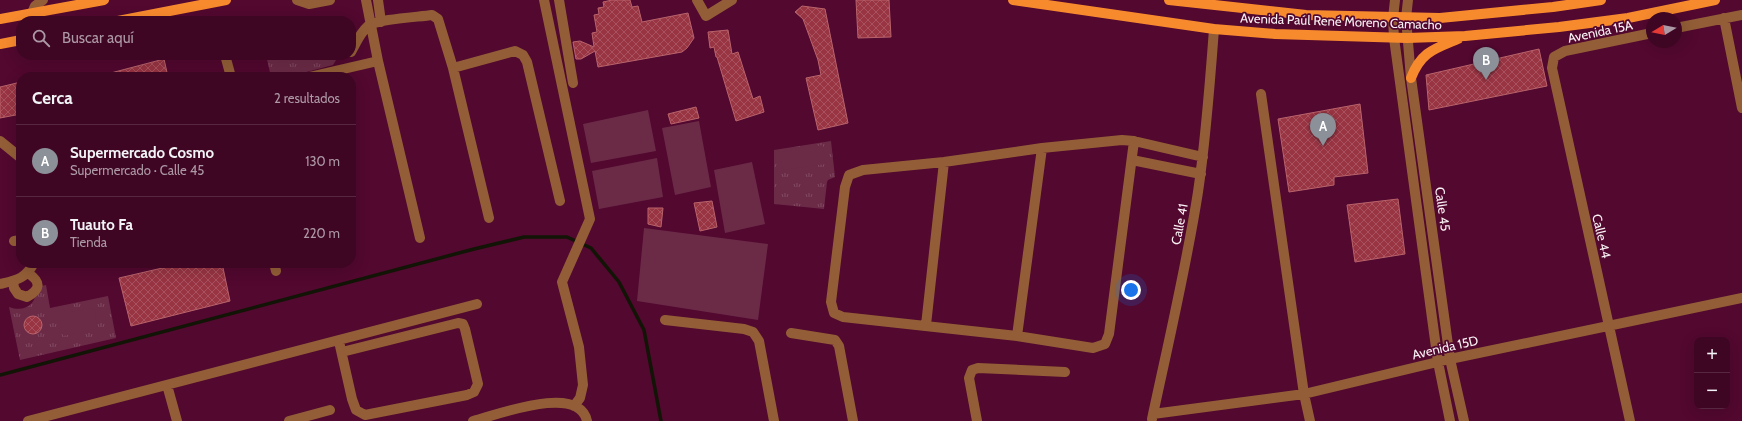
<!DOCTYPE html>
<html lang="es">
<meta charset="utf-8">
<style>
:root{--surface:#3e0623;--page:#491430;--text:#f1f3f6;--muted:#ad99a6;--line:#572741;--accent:#8c9099}
body{margin:0;font-family:Cabin,sans-serif;background:var(--page);color:var(--text)}
.controls{position:absolute;right:12px;bottom:12px;display:grid;overflow:hidden;border-radius:8px;box-shadow:0 4px 16px #0002}
.controls button{width:36px;height:36px;display:grid;place-items:center;padding:0;border:0;border-bottom:1px solid var(--line);background:var(--surface);color:var(--text);font:20px sans-serif}
.compass{position:absolute;left:1646px;top:12px;width:36px;height:36px;border-radius:50%;background:var(--surface);box-shadow:0 4px 16px #0002;rotate:260deg}
.you{position:absolute;left:1131px;top:290px;width:14px;height:14px;margin:-10px;border:3px solid #fff;border-radius:50%;background:#1a73e8;box-shadow:0 0 0 6px #1a73e833}
.badge{display:grid;place-items:center;width:26px;height:26px;border-radius:50%;background:var(--accent);color:#fff;font-size:13px;font-weight:700}
.pin{position:absolute;translate:-50% -33px;filter:drop-shadow(0 1px 2px #0008)}
.pin::after{content:'';position:absolute;top:21px;width:14px;height:12px;background:inherit;clip-path:polygon(0 0,100% 0,50% 100%)}
.list{margin:0;padding:0;list-style:none}
h2{display:flex;justify-content:space-between;align-items:center;height:52px;margin:0;padding:0 16px;font-size:17px}
h2 small{font-size:13px;font-weight:400;color:var(--muted)}
.list li{display:grid;grid-template-columns:26px 1fr auto;gap:12px;align-items:center;box-sizing:border-box;height:72px;padding:0 16px;border-top:1px solid var(--line)}
.list b{display:block;font-size:15px;white-space:nowrap}
.list p{margin:0;font-size:13px;white-space:nowrap;color:var(--muted)}
.list em{font-size:13px;font-style:normal;color:var(--muted)}
.icon{flex:none;width:22px;height:22px;fill:none;stroke:currentColor;stroke-width:2;stroke-linecap:round;stroke-linejoin:round}
.map{position:relative;flex:none;width:1742px;height:421px;overflow:hidden}
.search{position:absolute;background:var(--surface);box-shadow:0 4px 16px #0002;left:16px;top:16px;width:340px;height:44px;display:flex;align-items:center;gap:10px;box-sizing:border-box;padding:0 14px;border-radius:16px;color:var(--muted);font-size:15px}
.panel{position:absolute;background:var(--surface);box-shadow:0 4px 16px #0002;left:16px;top:72px;width:340px;height:196px;border-radius:16px}
.map>svg:first-child{display:block}
.park{fill:url(#park-tufts)}
.pitch{fill:#6b2b47}
.lines{fill:none;stroke-linecap:round;stroke-linejoin:round}
.stream{stroke:#121406;stroke-width:3.5}
.building{fill:url(#building-cross-hatch);stroke:#b9636b}
.minor{stroke:#935e37;stroke-width:10}
.primary{stroke:#f88a2e;stroke-width:10}
.labels{text-anchor:middle;dominant-baseline:central;stroke-width:3.5;stroke-linejoin:round;paint-order:stroke}
.street-label{font-size:13px;fill:#faf1f4;stroke:#52082f}
</style>
<div class="map">
<svg width="1742" height="421" viewBox="0 0 1742 421">
<defs>
<pattern id="park-tufts" width="24" height="20" patternUnits="userSpaceOnUse"><rect width="24" height="20" fill="#6b2b47"/><path d="M3 7l-1-3M5 7V3M7 7l1-3M15 17l-1-3M17 17v-4M19 17l1-3" fill="none" stroke="#814a62"/></pattern>
<pattern id="building-cross-hatch" width="8" height="8" patternUnits="userSpaceOnUse"><rect width="8" height="8" fill="#993443"/><path d="M0 0l8 8M0 8l8-8" fill="none" stroke="#a8525f"/></pattern>
</defs>
<rect width="100%" height="100%" fill="#52082f"/>
<path class="park" d="M266,55H339L333,65L287,77H271Z
M831,141L835,177L828,180L827,182L824,209L774,204V150Z
M46,285L50,308L108,296L116,338L20,360L9,307C25,313 37,304 37,287Z"/>
<path class="pitch" d="M277,55H311L279,63Z
M648,110L656,151L591,163L583,124Z
M699,121L711,187L675,195L662,128Z
M823,145L825,164L783,170L779,152Z
M657,158L663,197L599,209L592,171Z
M752,162L765,224L725,233L714,170Z
M644,228L768,244L758,320L637,301Z
M94,308L98,329L63,336L59,314Z"/>
<g class="lines">
<path class="stream" d="M0,375L474,249L524,237H567L591,248L619,282L644,330L661,421"/>
</g>
<path class="building" d="M612,0H630L632,7L638,6L642,22L688,13L694,38L687,48L682,52L598,67L595,51L581,59H576L573,42L580,41L594,47L592,33L597,32L594,15L599,14L598,8L604,7L603,2Z
M856,0H889L891,37L858,38Z
M802,6L825,9L848,123L818,130L806,78L821,75L818,60L803,19L795,12Z
M728,30L732,54L738,52L753,99L760,96L764,112L736,121L717,57H716L714,47L710,48L708,32Z
M1539,49L1547,86L1429,110L1426,75Z
M164,59L168,77H108L107,74Z
M21,82V114L0,118V87Z
M1360,104L1368,173L1334,177V185L1289,192L1278,119Z
M696,107L699,118L671,124L668,114Z
M1398,199L1405,254L1355,262L1347,205Z
M712,201L717,227L700,231L694,203Z
M648,208H663L661,227L648,224Z
M184,263H222L230,301L131,326L119,278Z
M24 325a9 9 0 1 1 18 0a9 9 0 1 1-18 0Z"/>
<g class="lines">
<path class="minor" d="M297,0L309,4L330,0
M366,0L378,61L420,238
M378,0L381,22
M544,0L590,219L562,282L579,347L583,385L580,398L574,406
M559,0L573,83
M697,0L706,16L732,0
M1395,0L1393,18L1394,38L1438,362L1450,421
M1408,0L1406,18L1411,78L1450,359L1464,421
M32,13L35,6L43,0
M1724,18L1742,108
M1676,28L1742,15
M351,52C356,43 360,33 368,26C377,19 419,17 432,15L438,19L453,68L489,218
M225,55L231,77
M453,68L515,51L523,55L527,62L560,201
M309,77L378,61
M1261,94L1304,394L1310,421
M0,141L21,158
M1134,141L1109,334L1105,344L1093,348L1017,336L843,317L834,313L831,302L845,187L849,175L863,170L944,162L1042,148L1122,140L1134,141L1203,157
M1132,160L1201,174
M14,241L21,240
M274,263L276,271
M13,281L14,288L18,294L27,297C41,289 41,282 28,273
M0,284C17,280 25,279 34,263
M665,320L744,329L753,332L759,341L774,421
M926,325L944,162
M791,333L835,340L839,346L853,421
M1017,336L1042,148
M339,340L340,346L352,399L356,410L365,415L467,395L474,392L478,384L465,329L463,324L458,323L342,352
M167,385L177,421
M1153,414L1304,394L1450,359L1742,298
M1152,419C1168,344 1186,269 1198,192C1206,138 1210,83 1214,29
M28,421L477,304
M289,421L330,410
M473,421C497,415 579,383 587,421
M977,421L969,378L972,370L978,368L1065,372
M1630,421L1552,68L1554,57L1565,51L1652,33"/>
<path class="primary" d="M1013,0L1214,29L1275,34L1407,38L1465,36L1559,27L1628,18L1715,0
M1169,0L1306,15L1440,18L1553,7L1601,0
M0,19L104,0
M118,21L226,0
M0,44L21,40
M1411,78C1421,52 1434,49 1458,39"/>
</g>
<g class="labels">
<g class="street-label">
<text transform="translate(1341 21) rotate(2)">Avenida Paúl René Moreno Camacho</text>
<text transform="translate(1600 31) rotate(-12)">Avenida 15A</text>
<text transform="translate(1443 209) rotate(82)">Calle 45</text>
<text transform="translate(1179 224) rotate(-79)">Calle 41</text>
<text transform="translate(1602 236) rotate(77)">Calle 44</text>
<text transform="translate(1445 347) rotate(-13)">Avenida 15D</text>
</g>
</g>
</svg>
<div class="controls">
<button>+</button>
<button>−</button>
</div>
<svg class="compass" viewBox="-18 -18 36 36"><path d="M0-13l5 13h-10z" fill="#e53935"/><path d="M0 13l5-13h-10z" fill="#ad99a6"/></svg>
<div class="you"></div>
<div class="pin badge" style="left:1323px;top:146px">A</div>
<div class="pin badge" style="left:1486px;top:80px">B</div>
<div class="search"><svg class="icon" aria-label="search" viewBox="0 0 24 24"><circle cx="10" cy="10" r="6"/><path d="M15 15l6 6"/></svg>Buscar aquí</div>
<section class="panel">
<h2>Cerca<small>2 resultados</small></h2>
<ul class="list">
<li><span class="badge">A</span><div><b>Supermercado Cosmo</b><p>Supermercado · Calle 45</p></div><em>130 m</em></li>
<li><span class="badge">B</span><div><b>Tuauto Fa</b><p>Tienda</p></div><em>220 m</em></li>
</ul>
</section>
</div>
